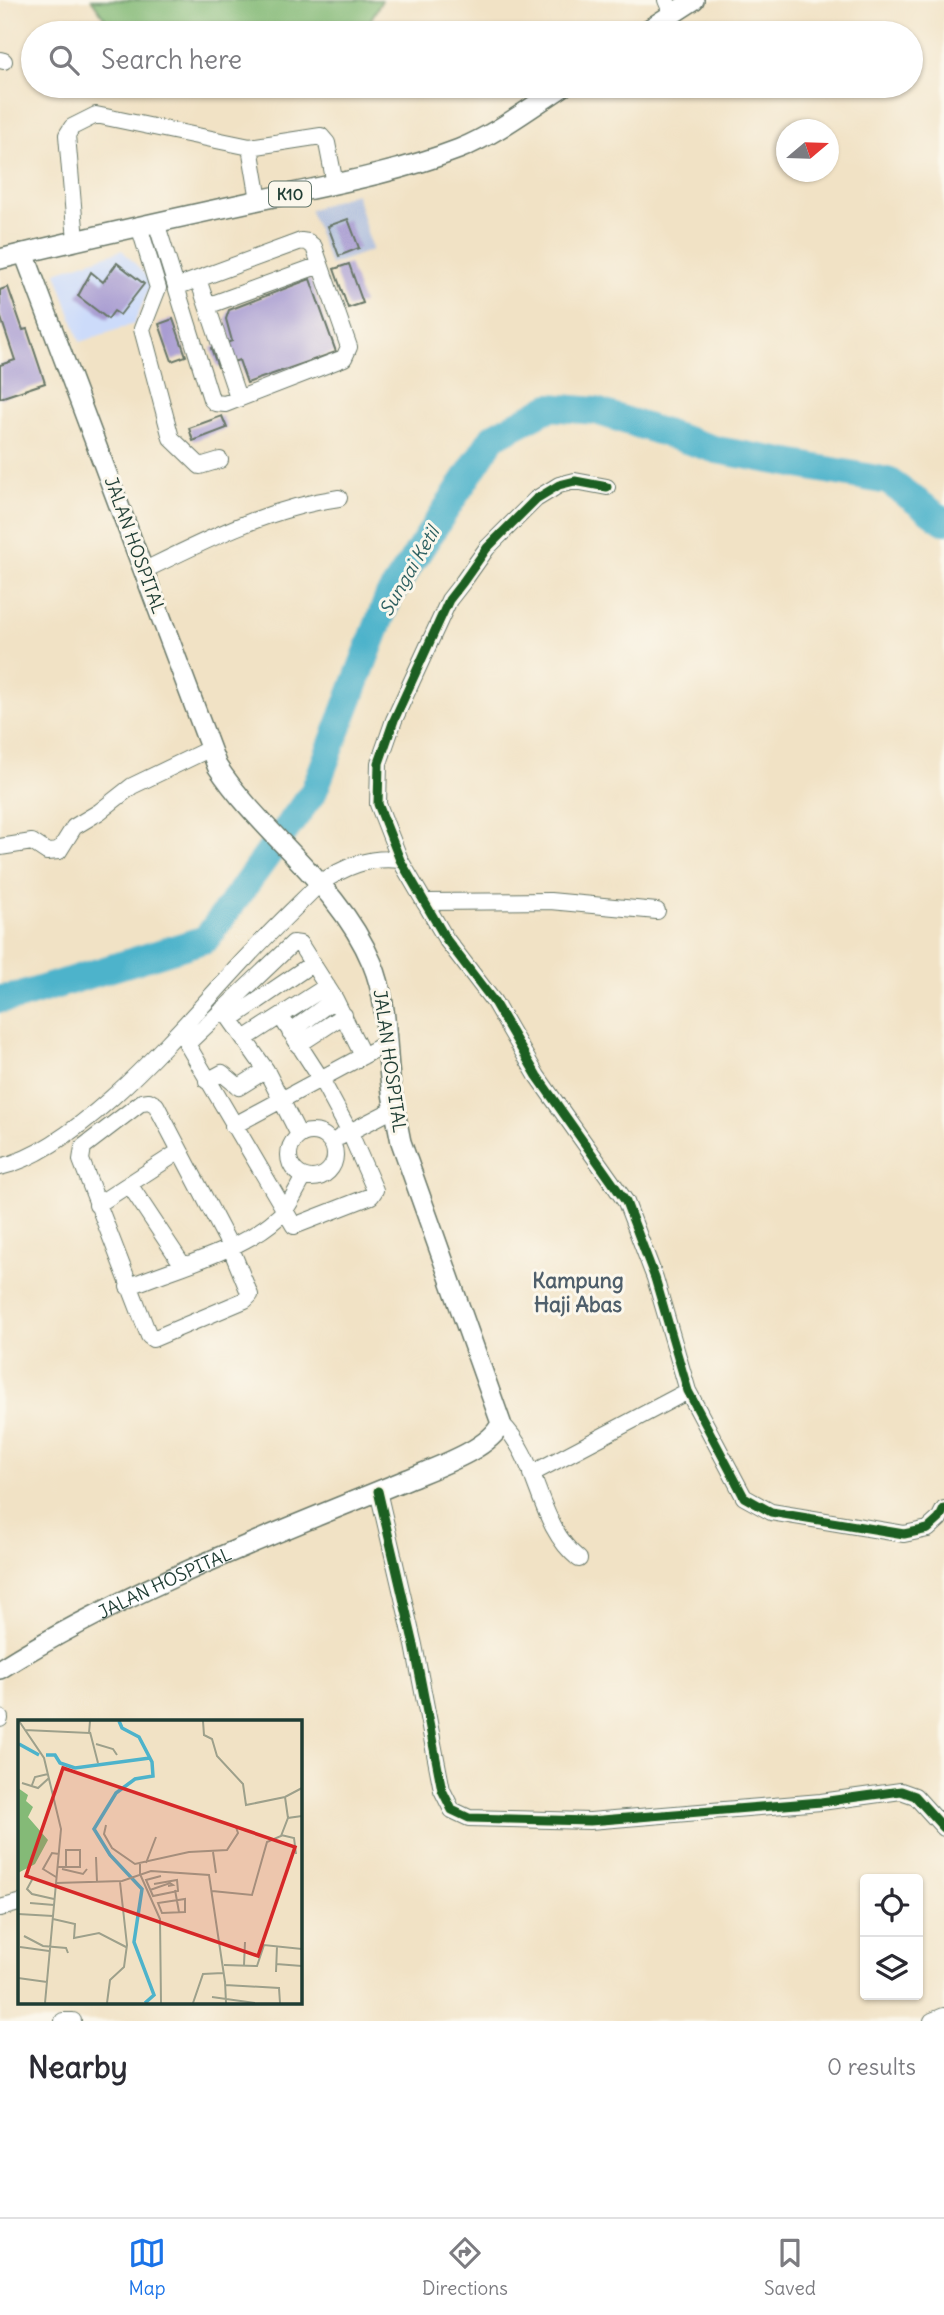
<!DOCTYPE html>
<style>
:root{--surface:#fff;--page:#f7f7f7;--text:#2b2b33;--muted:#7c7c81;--line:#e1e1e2;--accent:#1a73e8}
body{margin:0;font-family:Delius,sans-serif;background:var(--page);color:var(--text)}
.controls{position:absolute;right:21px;bottom:21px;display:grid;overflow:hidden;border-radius:7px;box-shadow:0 2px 5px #0004}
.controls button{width:63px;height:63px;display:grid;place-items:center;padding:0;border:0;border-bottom:2px solid var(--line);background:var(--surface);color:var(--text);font:35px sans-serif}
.compass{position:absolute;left:776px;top:119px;width:63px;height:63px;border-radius:50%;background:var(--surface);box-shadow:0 2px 5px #0004;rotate:71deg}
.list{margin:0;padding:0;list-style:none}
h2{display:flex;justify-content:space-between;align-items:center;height:91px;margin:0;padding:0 28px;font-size:30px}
h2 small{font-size:23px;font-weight:400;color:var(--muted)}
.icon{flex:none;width:38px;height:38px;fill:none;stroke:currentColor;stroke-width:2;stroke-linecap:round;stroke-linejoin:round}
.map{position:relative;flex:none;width:944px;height:2021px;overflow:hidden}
.search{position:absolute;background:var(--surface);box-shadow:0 2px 5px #0004;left:21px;right:21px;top:21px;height:77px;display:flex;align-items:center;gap:18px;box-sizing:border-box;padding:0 24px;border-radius:38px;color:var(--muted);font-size:26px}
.sheet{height:196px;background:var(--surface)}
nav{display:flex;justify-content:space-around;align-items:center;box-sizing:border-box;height:98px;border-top:2px solid var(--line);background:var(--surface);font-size:19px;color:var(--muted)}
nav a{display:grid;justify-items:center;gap:4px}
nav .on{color:var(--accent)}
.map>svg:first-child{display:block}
.built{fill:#ccdbfa}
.industrial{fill:#b8c5de}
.forest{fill:#84ba77;stroke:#527c56;stroke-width:2}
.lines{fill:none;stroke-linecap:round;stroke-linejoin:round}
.river{stroke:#4db3cb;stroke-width:28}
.building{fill:#a99dd2}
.minor-casing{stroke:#687767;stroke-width:18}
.major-casing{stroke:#687767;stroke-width:22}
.minor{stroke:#fff;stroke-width:16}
.major{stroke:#fff;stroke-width:19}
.cycleway-casing{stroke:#fbf7ec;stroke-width:13}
.cycleway{stroke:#1b5e20;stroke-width:9}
.labels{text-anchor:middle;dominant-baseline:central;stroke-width:6;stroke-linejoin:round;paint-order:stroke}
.shield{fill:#fbf7ec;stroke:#61756b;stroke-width:2}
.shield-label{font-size:16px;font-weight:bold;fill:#1f3d34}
.street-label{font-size:18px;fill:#1f3d34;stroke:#fbf7ec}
.water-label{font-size:19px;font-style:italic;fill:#2d6061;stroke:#fbf7ec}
.quarter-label{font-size:21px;font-weight:bold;fill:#4f5f6b;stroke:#fbf7ec}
.inset-river{fill:none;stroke:#4db3cb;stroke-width:3.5}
.inset-road{fill:none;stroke:#9da08b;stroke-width:2}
.view{fill:#d62828;fill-opacity:0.15;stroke:#d62828;stroke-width:3.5}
.inset-edge{fill:none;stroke:#1f3d34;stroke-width:3.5}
</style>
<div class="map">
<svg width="944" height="2021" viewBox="0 0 944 2021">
<rect width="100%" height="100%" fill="#fbf7ec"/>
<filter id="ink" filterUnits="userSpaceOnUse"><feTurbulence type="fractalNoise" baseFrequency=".0143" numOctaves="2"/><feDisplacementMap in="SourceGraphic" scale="14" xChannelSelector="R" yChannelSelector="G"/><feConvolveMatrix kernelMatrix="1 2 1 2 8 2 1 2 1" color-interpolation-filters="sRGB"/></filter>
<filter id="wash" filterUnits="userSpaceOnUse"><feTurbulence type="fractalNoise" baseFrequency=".00686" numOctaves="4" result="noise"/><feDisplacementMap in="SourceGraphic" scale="28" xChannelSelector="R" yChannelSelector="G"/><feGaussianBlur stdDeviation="1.57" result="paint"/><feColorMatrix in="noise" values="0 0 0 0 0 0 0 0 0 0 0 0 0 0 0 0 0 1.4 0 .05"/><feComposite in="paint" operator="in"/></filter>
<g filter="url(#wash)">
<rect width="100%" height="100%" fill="#f1e2c5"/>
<path class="built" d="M122,250L152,282L134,324L80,342L56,272Z"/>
<path class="industrial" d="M356,193L372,250L330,265L310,210Z"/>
<path class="forest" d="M92,0H382L363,33H115Z"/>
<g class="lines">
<path class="river" d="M0,999L17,997L206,939L314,791L388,598L493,437L550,407L596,411L717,450L888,481L944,521"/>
</g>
<g id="blocks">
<path class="building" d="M348,219L359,248L339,256L328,226Z
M117,263L144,284L120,315L114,311L108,319L78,296L91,272L103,282Z
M349,264L363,303L348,308L334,269Z
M310,279L336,352L247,383L239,360L218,367L211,348L232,341L226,319L229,310Z
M8,287L23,330L27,329L45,383L0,398V365L15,360L0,315V290Z
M173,319L186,356L172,361L159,324Z
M222,416L227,428L193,441L189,428Z"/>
</g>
</g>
<g filter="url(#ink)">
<use href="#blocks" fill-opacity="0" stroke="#687767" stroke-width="2"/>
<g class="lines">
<g class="minor-casing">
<path id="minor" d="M666,0L672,14
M0,60L4,61
M250,147L321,136L327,143L335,184
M156,222L211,399L215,403L225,404L344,358L349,347L314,247L308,242L301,241L176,287
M139,226L158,288L142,329L171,438L200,466L220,460
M76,240L67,135L72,127L96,115L250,147L259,200
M198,279L238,398
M207,306L320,265
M607,487L575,481L559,485L536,499L487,548L463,582L449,600L394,720L379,763L378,804L400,860L446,939L494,1002L537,1076L626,1202L655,1278L688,1391L744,1497L771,1512L904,1534L928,1529L939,1519L944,1509
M145,570C208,539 269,508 339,498
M0,847L32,842L47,852L59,851L74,827L99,812L132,786L209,749
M424,902L550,901L657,911
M223,1009L266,1070L299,1135
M281,1017L321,1079L350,1133L375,1190L371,1196L294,1226L187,1044L293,943L300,944L335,999L363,1056
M231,1019L313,963
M290,1032L335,999
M246,1038L327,986
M298,1045L344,1015
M207,1081L222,1073L239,1087L266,1070
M149,1101L156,1105L230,1246L250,1295L245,1300L153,1339L149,1336L81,1160L83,1147L142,1102Z
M233,1126L387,1043
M289 1155a23 23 0 1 1 46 0a23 23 0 1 1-46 0Z
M340,1137L394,1109
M0,1167C83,1148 186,1022 244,960C268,934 294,909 319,884C344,867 369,856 400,860
M129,1184L182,1264
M97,1205L180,1151
M128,1287C173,1268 241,1251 277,1218C289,1208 296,1190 304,1177
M501,1423C540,1460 536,1524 579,1559
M531,1474L688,1391
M378,1491L414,1645L442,1790L452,1810L469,1818L590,1821L821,1802L901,1791L915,1796L944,1828
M0,1719V1718
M0,1908L19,1903
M63,2021H73
M932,2021L944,2016"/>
</g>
<g class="major-casing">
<g id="major">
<path d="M643,33L694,0"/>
<path d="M0,259C88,237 176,218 264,199C329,185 397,173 459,149C496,134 530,108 564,86"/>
<path id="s1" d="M0,1669C128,1589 269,1536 408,1479C434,1468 491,1449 501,1423L401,1142C396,1117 391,1093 389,1068C386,1033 386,996 372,963C339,884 262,835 217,766L24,253"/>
</g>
</g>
<use href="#minor" class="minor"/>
<use href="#major" class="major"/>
<g class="cycleway-casing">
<path id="cycleway" d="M607,487L575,481L559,485L536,499L487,548L463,582L449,600L394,720L379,763L378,804L400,860L446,939L494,1002L537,1076L626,1202L655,1278L688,1391L744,1497L771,1512L904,1534L928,1529L939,1519L944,1509
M378,1491L414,1645L442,1790L452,1810L469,1818L590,1821L821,1802L901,1791L915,1796L944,1828"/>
</g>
<use href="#cycleway" class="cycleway"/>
</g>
</g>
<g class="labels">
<rect class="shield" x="269" y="181.5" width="42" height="25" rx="5"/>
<g class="shield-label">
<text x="290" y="194">K10</text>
</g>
<g class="street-label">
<text transform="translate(135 545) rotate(70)">JALAN HOSPITAL</text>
<text transform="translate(390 1061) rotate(82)">JALAN HOSPITAL</text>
<text stroke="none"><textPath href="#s1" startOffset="186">JALAN HOSPITAL</textPath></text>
</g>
<g class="water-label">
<text transform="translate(409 571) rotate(-60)">Sungai Ketil</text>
</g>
<g class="quarter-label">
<text x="578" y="1280">Kampung<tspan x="578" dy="24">Haji Abas</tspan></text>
</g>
</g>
<g transform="translate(18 1720)">
<rect width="284" height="284" fill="#f1e2c5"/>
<path d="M0,68L10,75L8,81L15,87L10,97L30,120L17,144L0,153Z" fill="#84ba77"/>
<path class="inset-river" d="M101,1L104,8L121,17L134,42L135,56L117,59L98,73L76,109L92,135L124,169L116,222L136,275L127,283M1,24L21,35M28,35H37L42,43L57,48L132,38"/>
<path class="inset-road" d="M1,1L26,38L43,109L27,283M185,1L186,15L194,19L199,36L225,64L228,85L267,77L284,68M7,10L71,13L72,1M72,12L80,43M78,24L95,29L99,35M4,63L20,68L31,58M14,65L17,57L30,54M267,77L270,98M88,105L86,114L94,128L117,144L171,132L209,130L220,113L218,107M263,115L276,118L278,134M195,132L198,153M78,137L79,162M128,143L138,117M122,144V154L142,199L143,283M40,147H62V130H48V147M44,149L65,154L69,149M38,157L25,149L34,133L41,134M15,158L9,169L14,174L36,179M38,163L104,161L133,151L191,155L207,262M136,164L159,160L160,171L135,176L128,160L143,156M132,170L152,163L155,165L150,166M157,170L161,192M194,171L234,175L249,122L263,116L270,98L284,96M167,179V192L144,193L140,183ZM12,183L36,185M0,194L35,196M35,199L57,204L56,218L81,213L108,227M6,216L25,226L48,228L50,233M2,227L31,231M258,244L284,246M206,245L239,246L246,225L284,229M226,245L227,222M258,252L259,226M0,258L29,262M207,261L208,283M207,265L261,268L262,283M194,277L237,283M89,283L92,260L106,247L109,225L102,162M175,283L185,254L205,253"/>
<path class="view" d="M45,48L277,127L240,236L8,156Z"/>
<rect width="284" height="284" class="inset-edge"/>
</g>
</svg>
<div class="controls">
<button><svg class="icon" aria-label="locate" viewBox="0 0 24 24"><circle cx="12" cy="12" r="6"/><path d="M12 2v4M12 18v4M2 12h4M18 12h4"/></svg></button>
<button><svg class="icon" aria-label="layers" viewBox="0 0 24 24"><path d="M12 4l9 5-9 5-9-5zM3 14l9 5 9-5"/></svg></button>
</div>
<svg class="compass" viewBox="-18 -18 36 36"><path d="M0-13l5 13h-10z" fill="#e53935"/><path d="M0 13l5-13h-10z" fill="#7c7c81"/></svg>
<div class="search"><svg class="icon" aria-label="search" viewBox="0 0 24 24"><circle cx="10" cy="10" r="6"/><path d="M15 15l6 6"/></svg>Search here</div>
</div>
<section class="sheet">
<h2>Nearby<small>0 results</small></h2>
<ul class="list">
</ul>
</section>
<nav>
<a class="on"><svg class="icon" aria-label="map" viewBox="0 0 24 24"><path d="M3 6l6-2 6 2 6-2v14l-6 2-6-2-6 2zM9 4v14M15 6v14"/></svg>Map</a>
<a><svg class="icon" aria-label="directions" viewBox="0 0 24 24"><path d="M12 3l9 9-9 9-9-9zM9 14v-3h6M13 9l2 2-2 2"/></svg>Directions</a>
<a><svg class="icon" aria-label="saved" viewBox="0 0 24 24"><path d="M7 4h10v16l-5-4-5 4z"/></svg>Saved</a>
</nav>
